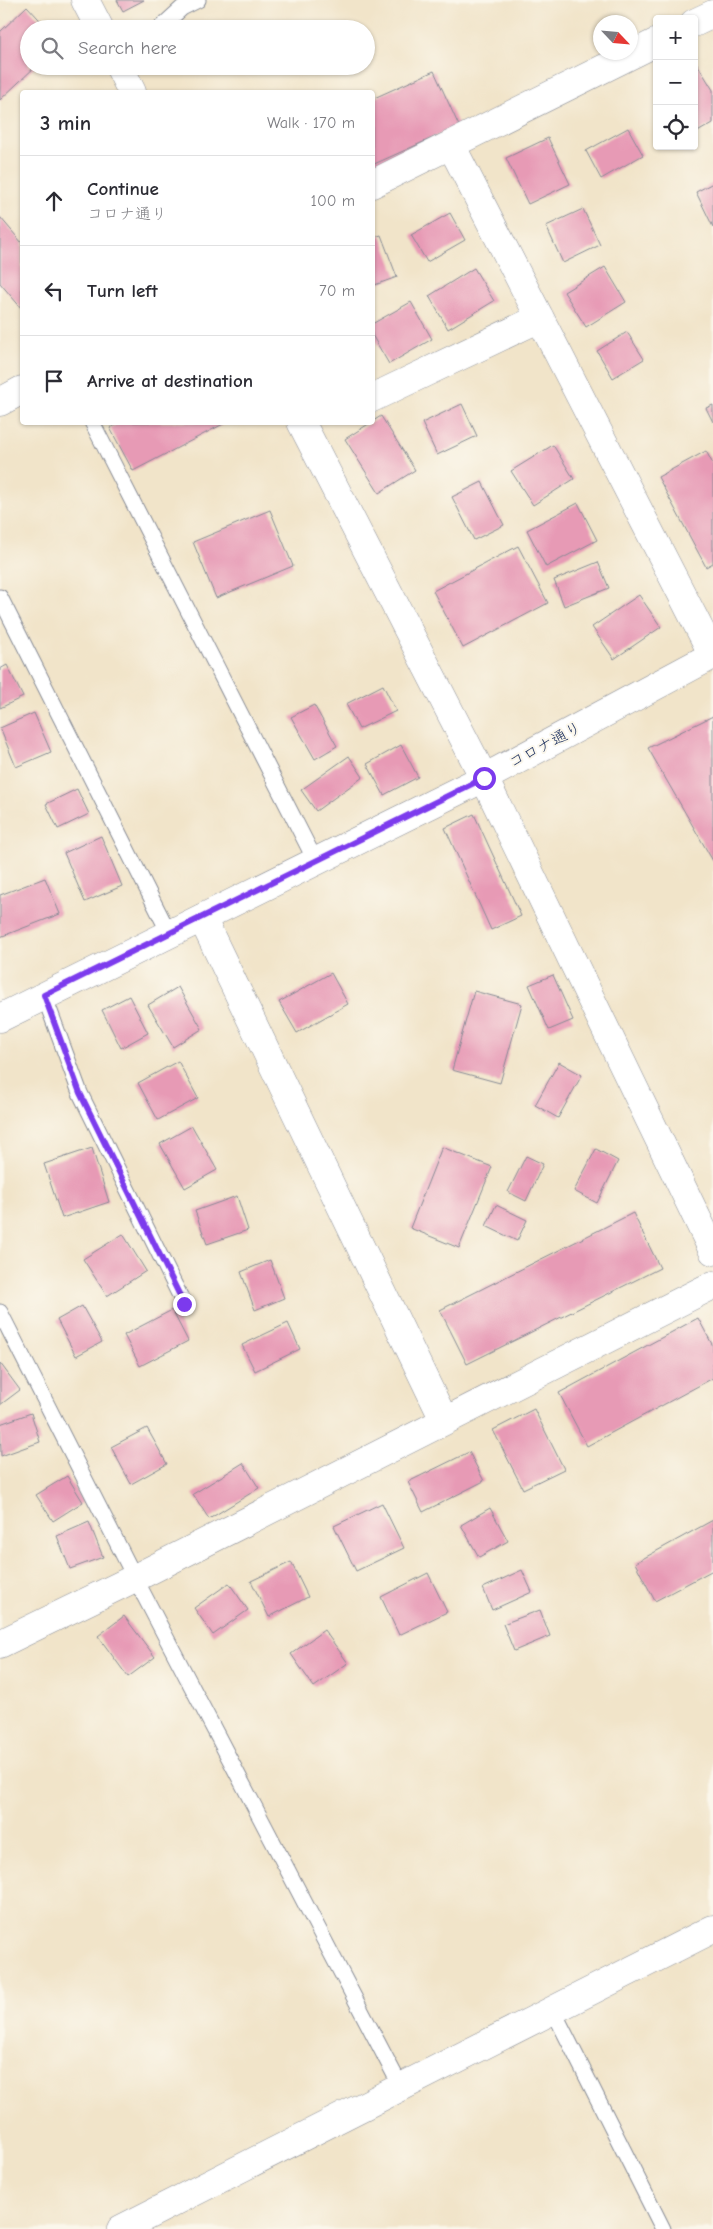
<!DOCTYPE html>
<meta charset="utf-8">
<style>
:root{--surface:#fff;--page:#f2f2f3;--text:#2b2b33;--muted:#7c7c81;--line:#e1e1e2}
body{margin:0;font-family:"Comic Neue","Klee One",sans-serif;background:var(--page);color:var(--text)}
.controls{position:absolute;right:15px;top:15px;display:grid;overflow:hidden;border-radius:5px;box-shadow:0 1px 4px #0004}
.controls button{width:45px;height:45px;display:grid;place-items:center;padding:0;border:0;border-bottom:1px solid var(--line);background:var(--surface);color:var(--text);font:25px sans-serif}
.compass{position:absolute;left:593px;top:15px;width:45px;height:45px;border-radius:50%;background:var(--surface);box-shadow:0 1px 4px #0004;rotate:116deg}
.stop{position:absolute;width:15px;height:15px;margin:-11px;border:4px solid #7c3aed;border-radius:50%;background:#fff}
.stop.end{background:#7c3aed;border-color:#fff;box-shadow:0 1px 5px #0008}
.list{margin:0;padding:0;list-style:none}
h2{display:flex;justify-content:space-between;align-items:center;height:65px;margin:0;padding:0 20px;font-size:21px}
h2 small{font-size:16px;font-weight:400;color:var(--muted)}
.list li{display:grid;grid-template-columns:32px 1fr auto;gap:15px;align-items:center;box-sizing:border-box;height:90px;padding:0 20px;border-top:1px solid var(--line)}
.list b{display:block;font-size:19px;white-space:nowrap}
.list p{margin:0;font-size:16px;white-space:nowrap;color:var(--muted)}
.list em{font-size:16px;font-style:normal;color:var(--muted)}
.icon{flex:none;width:28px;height:28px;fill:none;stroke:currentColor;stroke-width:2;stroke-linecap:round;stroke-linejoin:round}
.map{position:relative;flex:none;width:713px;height:2229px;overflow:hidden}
.search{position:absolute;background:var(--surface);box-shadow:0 1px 4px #0004;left:20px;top:20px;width:355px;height:55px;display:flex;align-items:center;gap:12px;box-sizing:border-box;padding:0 18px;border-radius:28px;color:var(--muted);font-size:19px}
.panel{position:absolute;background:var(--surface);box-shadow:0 1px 4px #0004;left:20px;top:90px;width:355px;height:335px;border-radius:5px}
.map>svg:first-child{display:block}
.building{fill:#e79ab5}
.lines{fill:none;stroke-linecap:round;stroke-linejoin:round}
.lane-casing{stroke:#868a94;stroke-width:17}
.street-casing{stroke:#868a94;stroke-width:29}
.secondary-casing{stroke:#868a94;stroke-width:29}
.lane{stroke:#fff;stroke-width:15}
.street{stroke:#fff;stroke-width:28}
.secondary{stroke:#fff;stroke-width:28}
.route{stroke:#7c3aed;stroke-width:6}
.labels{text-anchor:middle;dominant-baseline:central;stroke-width:4;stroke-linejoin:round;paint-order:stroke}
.street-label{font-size:16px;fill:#1b2f5e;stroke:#fbf7ec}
</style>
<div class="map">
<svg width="713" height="2229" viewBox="0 0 713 2229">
<rect width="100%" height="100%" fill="#fbf7ec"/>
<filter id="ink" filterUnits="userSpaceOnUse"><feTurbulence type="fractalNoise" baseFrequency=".02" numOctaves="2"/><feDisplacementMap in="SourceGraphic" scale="10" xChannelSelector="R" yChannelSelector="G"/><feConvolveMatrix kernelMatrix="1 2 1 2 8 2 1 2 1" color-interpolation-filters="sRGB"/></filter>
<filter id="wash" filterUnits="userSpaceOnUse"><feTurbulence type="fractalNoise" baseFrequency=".0096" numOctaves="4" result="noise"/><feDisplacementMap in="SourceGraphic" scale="20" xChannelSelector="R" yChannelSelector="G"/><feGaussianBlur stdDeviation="1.12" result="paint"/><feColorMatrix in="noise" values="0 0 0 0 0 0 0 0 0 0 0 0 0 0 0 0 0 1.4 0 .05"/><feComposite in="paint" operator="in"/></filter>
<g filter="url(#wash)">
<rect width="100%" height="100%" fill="#f1e4c9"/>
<g id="blocks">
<path class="building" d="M117,0H144L123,11Z
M27,6L48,29H29V66H36L0,100V32Z
M694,59L713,90V123L694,134Z
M434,71L459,126L372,165V99Z
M628,128L643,155L601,179L586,151Z
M548,138L570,184L528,204L506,158Z
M713,183V227L696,192Z
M583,209L600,245L563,263L546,226Z
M450,213L465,240L427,262L411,235Z
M0,217L22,243V309L0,283Z
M381,235L397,277L372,286V238Z
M605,267L626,302L586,327L564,292Z
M474,268L494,301L448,329L429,296Z
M411,302L432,339L389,364L372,335V324Z
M627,332L644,359L613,378L597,351Z
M462,404L477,436L437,455L422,423Z
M713,405V422L706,408Z
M381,416L415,470L379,493L345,439Z
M121,422H227L133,471L110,428Z
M553,445L574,479L533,505L511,471Z
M706,451L713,464V563L706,567L658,477Z
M482,482L504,525L474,540L452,497Z
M578,503L597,540L546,567L527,530Z
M270,510L293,566L216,598L193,542Z
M518,546L548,603L463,648L433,591Z
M598,562L609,588L564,606L554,580Z
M639,595L661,627L614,659L592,627Z
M7,665L23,697L0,708V669Z
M383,685L396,711L359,729L346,704Z
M314,705L337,746L315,759L291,717Z
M34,713L51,752L16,767L0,728Z
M713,716V861L648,748Z
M401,745L418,777L384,795L367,764Z
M349,756L363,777L316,811L301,790Z
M77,789L89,814L58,829L46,804Z
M474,814L521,916L491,930L445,828Z
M101,836L122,886L85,902L64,853Z
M45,878L60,914L0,937V895Z
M331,973L348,1004L297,1033L279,1002Z
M553,975L573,1020L549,1030L529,985Z
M178,987L202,1029L173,1047L148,1005Z
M474,991L522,1004L500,1083L452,1070Z
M129,996L148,1033L121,1048L102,1010Z
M178,1061L198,1098L158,1120L138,1083Z
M559,1062L582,1075L558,1118L535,1105Z
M192,1126L217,1170L185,1188L160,1144Z
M442,1147L492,1167L459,1248L410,1228Z
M92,1148L109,1202L62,1218L44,1164Z
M596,1149L618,1161L597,1203L574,1191Z
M526,1156L543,1164L526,1201L508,1192Z
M237,1196L248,1230L207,1244L195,1211Z
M496,1205L527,1220L517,1241L486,1226Z
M633,1213L660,1268L467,1364L440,1310Z
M123,1234L146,1271L107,1296L83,1259Z
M270,1260L284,1298L255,1310L241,1272Z
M82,1306L102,1342L76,1356L57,1320Z
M172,1310L188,1341L140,1366L124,1335Z
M698,1318L713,1346V1378L587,1446L559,1393Z
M288,1323L300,1349L255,1371L242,1345Z
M0,1363L20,1390L0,1405Z
M534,1409L564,1469L523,1489L493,1430Z
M31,1413L40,1442L1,1456L0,1424Z
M147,1428L167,1464L131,1484L111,1447Z
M469,1452L484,1481L423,1512L408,1482Z
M243,1463L259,1488L209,1519L193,1494Z
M67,1476L83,1502L53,1521L36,1495Z
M382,1503L404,1548L356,1571L334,1526Z
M490,1508L508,1541L479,1557L461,1525Z
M713,1520V1570L655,1601L635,1563Z
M89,1522L103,1557L70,1569L57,1536Z
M291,1562L308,1597L269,1617L251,1581Z
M522,1570L532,1592L492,1610L483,1588Z
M428,1573L447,1612L399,1635L381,1597Z
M229,1583L248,1610L213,1635L194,1608Z
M540,1610L550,1636L514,1651L503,1624Z
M124,1616L155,1657L128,1677L98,1636Z
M324,1630L348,1663L314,1687L291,1654Z"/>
</g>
</g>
<g filter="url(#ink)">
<use href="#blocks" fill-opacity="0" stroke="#868a94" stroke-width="1"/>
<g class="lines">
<g class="lane-casing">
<path id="lane" d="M159,29L182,8L198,0
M92,422L315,860
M0,597L170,935
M44,995L80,1093L184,1304
M0,1312L135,1578L401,2087
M553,2010L663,2229"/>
</g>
<g class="street-casing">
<path id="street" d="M694,23L713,14
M451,145L713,655
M372,184L657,42
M372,398L540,318
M0,402L22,390
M484,778L713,1251
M202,918L444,1420
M0,1644L135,1578L713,1285
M121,2229L713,1929"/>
</g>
<g class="secondary-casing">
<path id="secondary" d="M85,0L100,29
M119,66L132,92
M301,422L484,778
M0,1018L484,778L713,655"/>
</g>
<use href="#lane" class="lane"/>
<use href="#street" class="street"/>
<use href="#secondary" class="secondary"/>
</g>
</g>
<g class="lines" filter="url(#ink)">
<path class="route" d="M184,1304L80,1093L44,995L484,778"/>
</g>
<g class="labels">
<g class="street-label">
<text transform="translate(545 745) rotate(-28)">コロナ通り</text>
</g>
</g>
</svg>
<div class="controls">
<button>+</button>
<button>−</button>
<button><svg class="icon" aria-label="locate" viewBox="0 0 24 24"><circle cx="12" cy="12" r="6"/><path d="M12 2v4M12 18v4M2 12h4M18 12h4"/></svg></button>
</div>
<svg class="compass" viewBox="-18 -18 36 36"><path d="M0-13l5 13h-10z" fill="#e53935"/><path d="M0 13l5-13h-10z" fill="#7c7c81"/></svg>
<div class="stop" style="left:484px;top:778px"></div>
<div class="stop end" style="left:184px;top:1304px"></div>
<div class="search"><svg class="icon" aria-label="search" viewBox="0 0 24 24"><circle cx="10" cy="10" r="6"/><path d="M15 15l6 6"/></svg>Search here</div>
<section class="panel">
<h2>3 min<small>Walk · 170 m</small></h2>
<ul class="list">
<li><svg class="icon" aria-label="ahead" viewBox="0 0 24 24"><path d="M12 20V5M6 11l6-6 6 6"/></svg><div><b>Continue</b><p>コロナ通り</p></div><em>100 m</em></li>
<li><svg class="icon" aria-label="left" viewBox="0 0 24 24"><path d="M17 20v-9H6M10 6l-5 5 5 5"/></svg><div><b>Turn left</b></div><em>70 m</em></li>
<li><svg class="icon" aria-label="arrive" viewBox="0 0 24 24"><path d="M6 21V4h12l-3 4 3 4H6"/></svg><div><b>Arrive at destination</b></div></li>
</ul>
</section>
</div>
